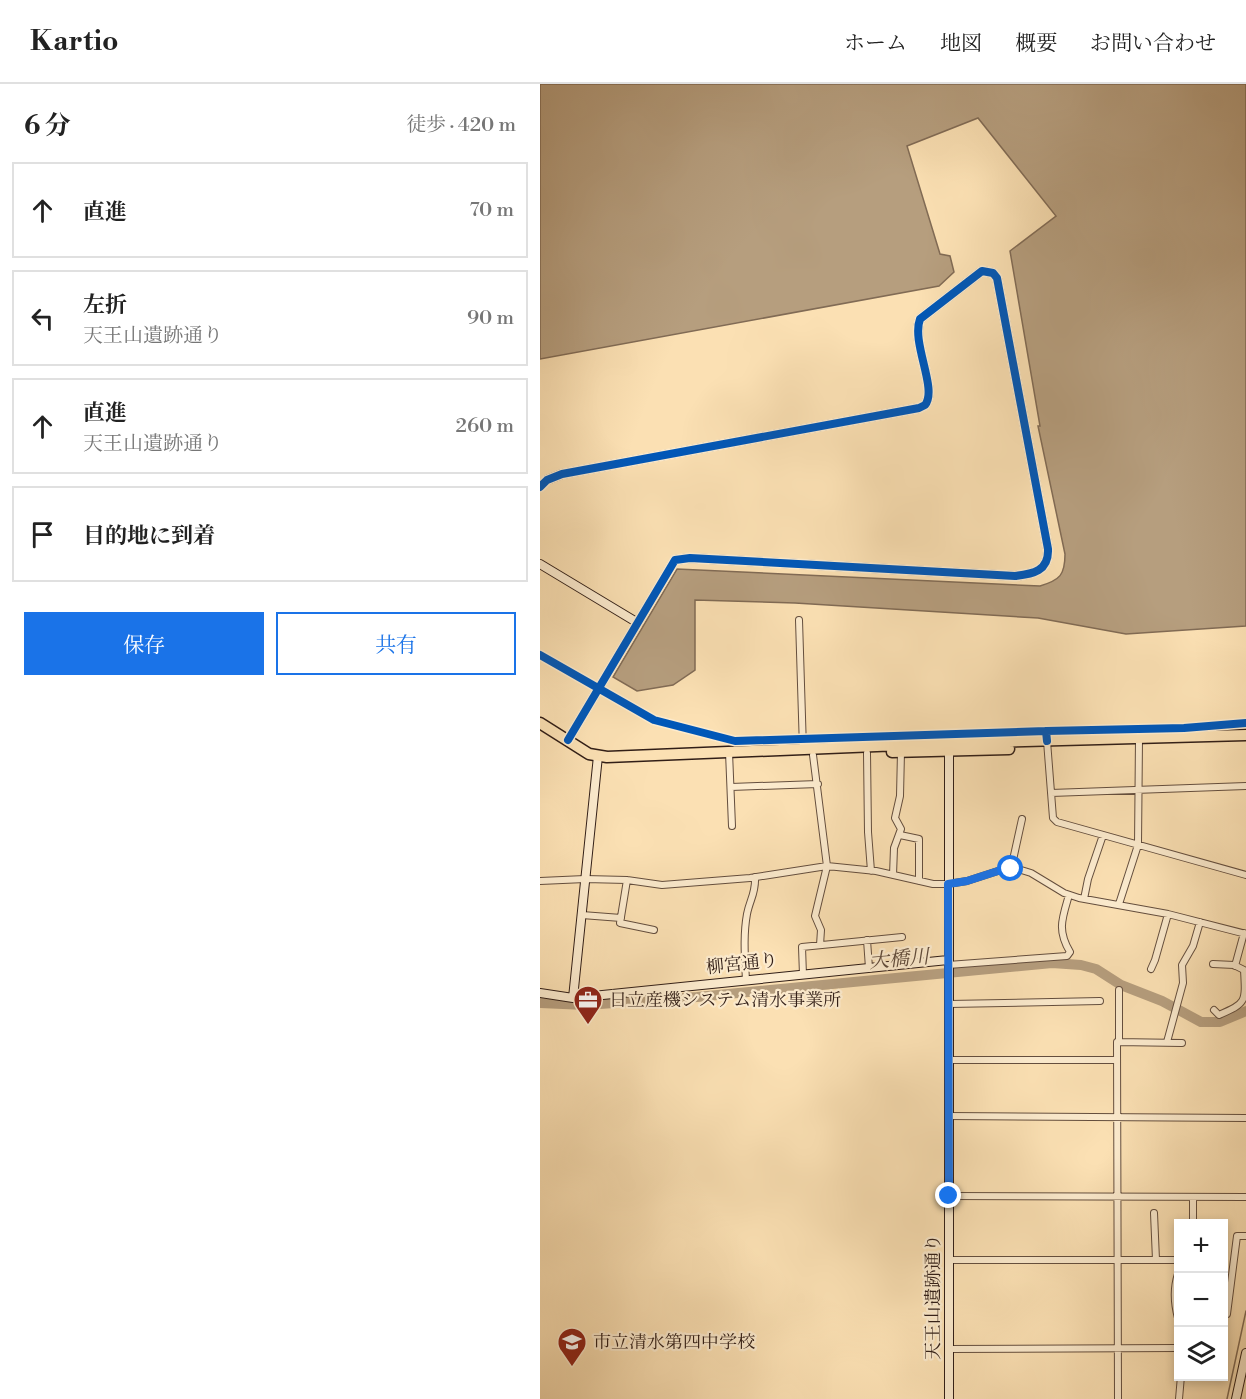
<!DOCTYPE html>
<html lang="ja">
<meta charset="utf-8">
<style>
:root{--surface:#fff;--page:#f2f2f2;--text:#222;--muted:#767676;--line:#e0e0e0;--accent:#1a73e8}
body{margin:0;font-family:"Libre Bodoni","Noto Serif JP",serif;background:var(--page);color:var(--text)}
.controls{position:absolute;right:18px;bottom:18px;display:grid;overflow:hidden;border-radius:0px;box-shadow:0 3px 9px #0003}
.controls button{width:54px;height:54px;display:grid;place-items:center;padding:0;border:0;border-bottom:2px solid var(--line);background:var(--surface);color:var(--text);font:30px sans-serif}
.stop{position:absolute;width:18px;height:18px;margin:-14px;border:4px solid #1a73e8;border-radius:50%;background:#fff}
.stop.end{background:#1a73e8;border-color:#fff;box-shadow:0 2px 6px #0008}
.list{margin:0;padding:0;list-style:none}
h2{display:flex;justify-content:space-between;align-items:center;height:78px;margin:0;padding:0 24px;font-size:26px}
h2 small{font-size:20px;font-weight:400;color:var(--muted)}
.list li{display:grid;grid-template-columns:39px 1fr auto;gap:18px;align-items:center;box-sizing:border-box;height:96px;margin:0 12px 12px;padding:0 12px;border:2px solid var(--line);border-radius:0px}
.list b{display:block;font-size:22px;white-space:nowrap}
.list p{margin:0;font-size:20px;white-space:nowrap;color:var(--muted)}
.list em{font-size:20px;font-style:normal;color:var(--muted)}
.actions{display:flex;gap:12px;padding:18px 24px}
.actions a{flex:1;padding:14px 0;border:2px solid var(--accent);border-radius:0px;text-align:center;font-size:21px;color:var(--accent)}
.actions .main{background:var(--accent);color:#fff}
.icon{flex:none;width:33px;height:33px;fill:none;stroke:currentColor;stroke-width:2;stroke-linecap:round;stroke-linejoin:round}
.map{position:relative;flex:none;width:706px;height:1315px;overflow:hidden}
header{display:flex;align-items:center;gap:36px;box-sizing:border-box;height:84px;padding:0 30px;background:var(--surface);border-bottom:2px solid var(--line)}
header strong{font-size:28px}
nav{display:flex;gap:33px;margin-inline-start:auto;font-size:21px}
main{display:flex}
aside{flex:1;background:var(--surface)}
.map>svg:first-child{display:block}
.water{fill:#b69e7e;stroke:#816b55;stroke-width:1.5}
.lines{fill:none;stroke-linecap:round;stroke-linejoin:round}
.stream{stroke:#816b55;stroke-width:1.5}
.river{stroke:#b69e7e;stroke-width:10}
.street-casing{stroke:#644e3e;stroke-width:8}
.secondary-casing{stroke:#311e17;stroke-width:10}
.highway-casing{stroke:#311e17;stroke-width:13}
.street{stroke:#fcebce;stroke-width:6}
.secondary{stroke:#fcebce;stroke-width:8}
.highway{stroke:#fbe0b3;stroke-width:10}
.cycleway-casing{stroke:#fcebce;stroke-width:11}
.cycleway{stroke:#0057b8;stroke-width:8}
.route{stroke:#1a73e8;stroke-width:8}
.labels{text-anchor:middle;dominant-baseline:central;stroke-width:4.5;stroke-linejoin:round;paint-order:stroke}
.street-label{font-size:18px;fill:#311e17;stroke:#fcebce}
.poi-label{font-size:18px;fill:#311e17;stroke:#fcebce;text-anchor:start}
.water-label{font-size:20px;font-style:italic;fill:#604b3b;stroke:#fcebce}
</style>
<header>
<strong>Kartio</strong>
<nav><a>ホーム</a><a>地図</a><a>概要</a><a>お問い合わせ</a></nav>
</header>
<main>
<aside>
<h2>6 分<small>徒歩 · 420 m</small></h2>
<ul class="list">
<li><svg class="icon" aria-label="ahead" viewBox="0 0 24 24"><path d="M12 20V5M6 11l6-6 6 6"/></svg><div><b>直進</b></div><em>70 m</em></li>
<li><svg class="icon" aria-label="left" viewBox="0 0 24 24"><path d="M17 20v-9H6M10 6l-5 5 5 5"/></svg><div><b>左折</b><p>天王山遺跡通り</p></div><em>90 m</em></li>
<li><svg class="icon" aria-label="ahead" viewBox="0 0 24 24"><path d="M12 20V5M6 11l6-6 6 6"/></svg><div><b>直進</b><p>天王山遺跡通り</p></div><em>260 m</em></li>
<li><svg class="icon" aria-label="arrive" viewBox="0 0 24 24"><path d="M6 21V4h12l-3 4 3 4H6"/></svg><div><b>目的地に到着</b></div></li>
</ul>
<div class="actions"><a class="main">保存</a><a>共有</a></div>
</aside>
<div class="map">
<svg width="706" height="1315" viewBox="0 0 706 1315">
<rect width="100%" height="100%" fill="#fbe0b3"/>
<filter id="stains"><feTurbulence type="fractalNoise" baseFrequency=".00333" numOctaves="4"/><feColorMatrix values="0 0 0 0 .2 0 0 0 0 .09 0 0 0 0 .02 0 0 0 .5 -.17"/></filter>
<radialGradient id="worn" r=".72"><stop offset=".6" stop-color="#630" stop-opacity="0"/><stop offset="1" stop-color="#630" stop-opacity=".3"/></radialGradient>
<path class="water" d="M0,0H706V542L586,550L498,534L255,519L155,516V586L133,601L97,607L73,593L137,485L500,502C520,496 525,491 525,470L498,342H500L470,167L516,132L438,34L367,62L400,170L410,172L414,188L399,202L0,275Z"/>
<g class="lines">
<path class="stream" d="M687,1315L706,1227"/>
<path class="river" d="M0,919L46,921L157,913L512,879L541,881L556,885L581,901L622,917L661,938H680L706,927"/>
<g class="street-casing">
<path id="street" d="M259,536L263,665
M507,657L513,734L517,738L706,791
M189,668L192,742
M327,669L328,748L331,787
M273,671L287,782L275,832L281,846L280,861
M191,703L278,700
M511,709L706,702
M360,751L379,755V797
M471,785L482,735
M353,791L354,764L361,745L355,734L360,712L361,668
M87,796L80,839L114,846
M0,797L45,795L87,796L122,801L210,794L287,782L336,787L393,800H408L427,797L461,786L478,785L491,789L524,809L539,814L628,830L706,850
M544,815L548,795L563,751
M579,820L598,761L599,655
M42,831L81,834
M327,856L329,884
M673,880L694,881L704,886C706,919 706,919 679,931L674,926
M408,881L527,872L530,868C517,846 522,835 529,811
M695,882L704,849
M611,885L615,876L628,830
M263,891L262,863L362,853
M206,897C205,874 203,852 207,830C210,815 216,809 215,793
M579,906V958
M409,920L560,917
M627,958L643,899L642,881L653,862L660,838
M409,976H577
M408,1032L706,1034
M409,1112L706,1113
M614,1129L616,1176
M653,1140V1113
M410,1176H638
M638,1190C633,1205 634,1219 638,1234
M687,1230L697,1152H706
M409,1265L638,1264
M578,1315L577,958L642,959
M639,1315L641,1292"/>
</g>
<g class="secondary-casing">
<path id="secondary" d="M0,403L7,396L22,390L379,324L385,321C398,305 371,259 380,235L442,187L453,189L457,194L508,465C509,487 493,490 475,492L150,474L135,476L28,656
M0,480L98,539
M409,662V1315
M0,909L33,914L408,876
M33,914L58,672
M696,1315L706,1269"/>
</g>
<g class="highway-casing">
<path id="highway" d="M0,639L49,670L67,673L409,659L706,651
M352,668L469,665"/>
</g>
<use href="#street" class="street"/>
<use href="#secondary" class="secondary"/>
<use href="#highway" class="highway"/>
<g class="cycleway-casing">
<path id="cycleway" d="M0,403L7,396L22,390L379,324L385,321C398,305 371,259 380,235L442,187L453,189L457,194L508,465C509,487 493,490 475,492L150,474L135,476L28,656
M0,571L114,636L195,657L506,647
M507,657L506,647L644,644L706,639"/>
</g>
<use href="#cycleway" class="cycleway"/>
</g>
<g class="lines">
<path class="route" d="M409,1112L408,800L427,797L461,786L471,785"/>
</g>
<defs>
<g id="office-pin" transform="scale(1.5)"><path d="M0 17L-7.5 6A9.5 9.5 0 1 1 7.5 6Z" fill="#8f2418" stroke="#fcebce"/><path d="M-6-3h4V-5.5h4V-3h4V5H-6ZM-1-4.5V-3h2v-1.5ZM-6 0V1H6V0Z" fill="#fff"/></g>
<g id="school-pin" transform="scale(1.5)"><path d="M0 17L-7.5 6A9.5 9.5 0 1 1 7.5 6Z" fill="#8f2418" stroke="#fcebce"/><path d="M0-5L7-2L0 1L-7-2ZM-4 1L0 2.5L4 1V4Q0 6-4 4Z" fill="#fff"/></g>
</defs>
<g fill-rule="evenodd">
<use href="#office-pin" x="48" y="916"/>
<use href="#school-pin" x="32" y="1258"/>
</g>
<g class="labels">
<g class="street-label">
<text transform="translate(202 880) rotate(-6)">柳宮通り</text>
<text transform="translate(393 1213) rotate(-90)">天王山遺跡通り</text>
</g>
<g class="poi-label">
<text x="69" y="916">日立産機システム清水事業所</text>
<text x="53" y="1258">市立清水第四中学校</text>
</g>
<g class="water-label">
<text transform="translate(359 876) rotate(-5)">大橋川</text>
</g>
</g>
<rect width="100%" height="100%" filter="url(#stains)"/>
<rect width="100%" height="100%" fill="url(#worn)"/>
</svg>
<div class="controls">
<button>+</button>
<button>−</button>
<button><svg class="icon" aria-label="layers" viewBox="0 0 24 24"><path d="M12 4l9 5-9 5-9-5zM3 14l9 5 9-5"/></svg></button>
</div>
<div class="stop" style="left:471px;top:785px"></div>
<div class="stop end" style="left:409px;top:1112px"></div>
</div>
</main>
